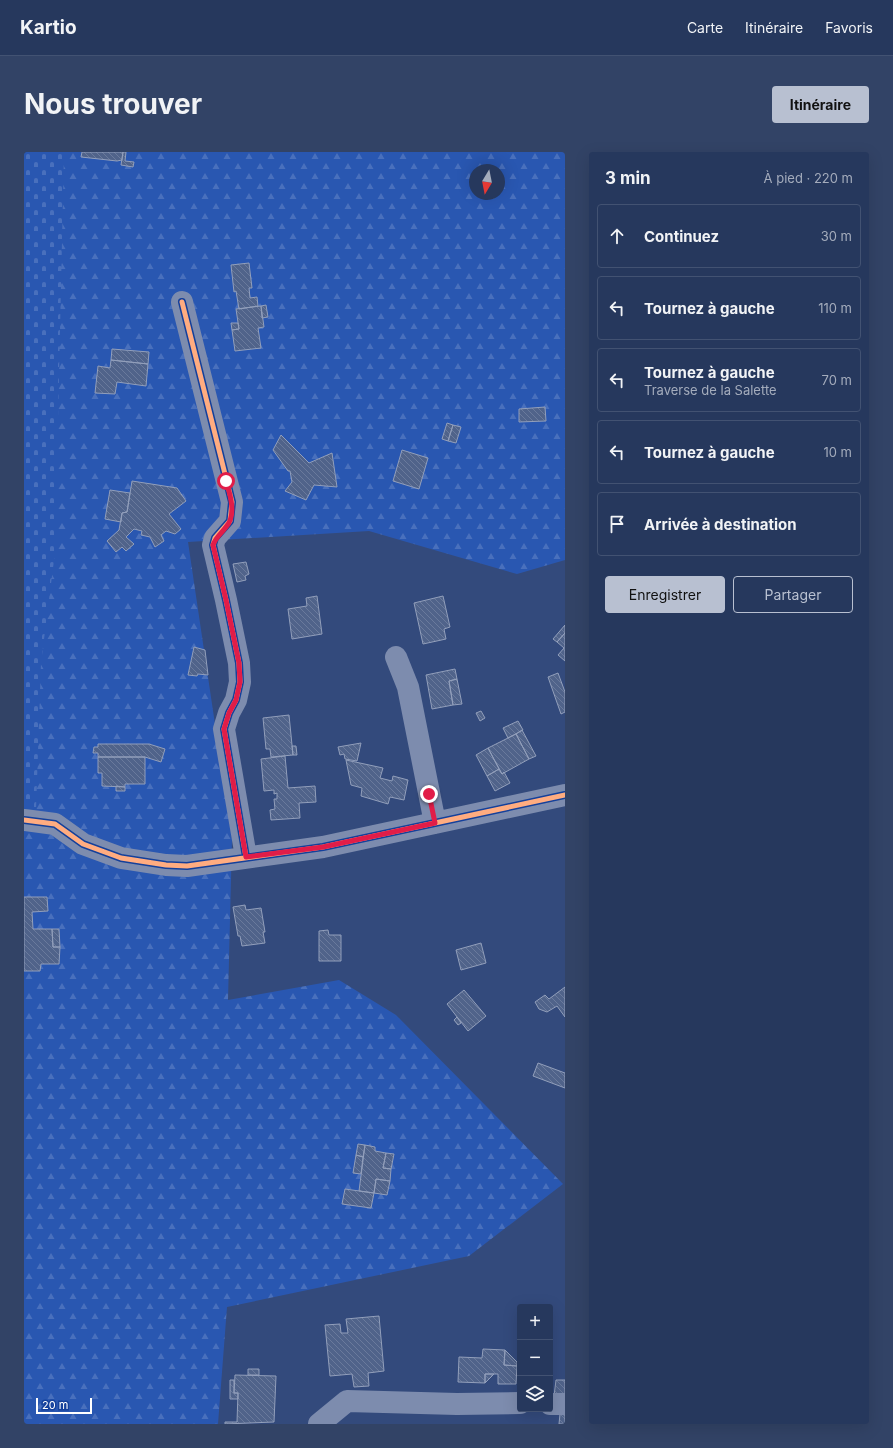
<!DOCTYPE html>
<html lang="fr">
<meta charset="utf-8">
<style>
:root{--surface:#26385d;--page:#324366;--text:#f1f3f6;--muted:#a4acbc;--line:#425272;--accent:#b8c0d1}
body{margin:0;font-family:Inter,sans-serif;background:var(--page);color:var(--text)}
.controls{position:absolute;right:12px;bottom:12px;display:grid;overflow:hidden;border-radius:4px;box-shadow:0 4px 16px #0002}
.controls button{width:36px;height:36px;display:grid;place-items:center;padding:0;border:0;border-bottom:1px solid var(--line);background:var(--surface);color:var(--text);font:20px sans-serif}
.compass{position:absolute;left:445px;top:12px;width:36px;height:36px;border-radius:50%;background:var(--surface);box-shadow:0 4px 16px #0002;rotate:190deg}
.scale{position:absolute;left:12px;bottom:10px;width:56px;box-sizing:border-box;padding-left:4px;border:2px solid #fff;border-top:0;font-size:11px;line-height:14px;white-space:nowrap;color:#fff;-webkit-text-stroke:3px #14409b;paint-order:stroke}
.stop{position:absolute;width:12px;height:12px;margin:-9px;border:3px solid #e11d48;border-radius:50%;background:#fff}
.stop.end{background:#e11d48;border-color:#fff;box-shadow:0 1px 4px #0008}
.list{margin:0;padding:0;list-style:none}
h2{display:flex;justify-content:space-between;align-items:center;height:52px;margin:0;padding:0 16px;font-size:17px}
h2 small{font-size:13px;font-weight:400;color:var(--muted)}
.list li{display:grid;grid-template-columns:26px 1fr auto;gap:12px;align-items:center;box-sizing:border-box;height:64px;margin:0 8px 8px;padding:0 8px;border:1px solid var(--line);border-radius:4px}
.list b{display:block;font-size:15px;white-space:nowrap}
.list p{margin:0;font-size:13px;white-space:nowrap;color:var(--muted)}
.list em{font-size:13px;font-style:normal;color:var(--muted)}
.actions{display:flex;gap:8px;padding:12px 16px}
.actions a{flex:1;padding:9px 0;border:1px solid var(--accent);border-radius:4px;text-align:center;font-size:14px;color:var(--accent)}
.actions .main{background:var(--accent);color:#111}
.icon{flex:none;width:22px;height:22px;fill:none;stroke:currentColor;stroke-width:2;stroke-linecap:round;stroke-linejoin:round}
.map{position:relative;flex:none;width:541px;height:1272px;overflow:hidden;border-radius:4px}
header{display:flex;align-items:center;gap:24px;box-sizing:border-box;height:56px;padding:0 20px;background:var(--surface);border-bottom:1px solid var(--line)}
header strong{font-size:19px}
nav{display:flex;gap:22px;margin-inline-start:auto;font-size:14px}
.intro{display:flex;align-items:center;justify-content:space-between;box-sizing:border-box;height:96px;padding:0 24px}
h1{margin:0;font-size:28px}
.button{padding:10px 18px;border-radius:4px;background:var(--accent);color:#111;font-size:14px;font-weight:700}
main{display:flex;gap:24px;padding:0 24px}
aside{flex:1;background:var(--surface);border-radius:4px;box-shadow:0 4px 16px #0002}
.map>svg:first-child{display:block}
.forest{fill:url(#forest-firs);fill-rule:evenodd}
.cemetery{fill:url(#cemetery-stones)}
.building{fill:url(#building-back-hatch);stroke:#929fbb}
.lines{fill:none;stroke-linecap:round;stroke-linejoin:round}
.minor{stroke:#7d8cae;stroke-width:22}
.cycleway-casing{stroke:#14409b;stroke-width:8}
.cycleway{stroke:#ffac80;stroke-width:5}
.route{stroke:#e11d48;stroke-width:5}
</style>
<header>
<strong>Kartio</strong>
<nav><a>Carte</a><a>Itinéraire</a><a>Favoris</a></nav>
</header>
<div class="intro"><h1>Nous trouver</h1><a class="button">Itinéraire</a></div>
<main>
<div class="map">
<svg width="541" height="1272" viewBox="0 0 541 1272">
<defs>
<pattern id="forest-firs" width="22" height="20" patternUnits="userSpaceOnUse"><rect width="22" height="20" fill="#2957b1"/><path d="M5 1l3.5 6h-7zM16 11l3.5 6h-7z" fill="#4970bd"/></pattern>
<pattern id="cemetery-stones" width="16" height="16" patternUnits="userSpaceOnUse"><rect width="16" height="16" fill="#2957b1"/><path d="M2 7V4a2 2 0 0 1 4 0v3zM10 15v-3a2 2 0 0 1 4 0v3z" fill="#4970bd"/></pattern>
<pattern id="building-back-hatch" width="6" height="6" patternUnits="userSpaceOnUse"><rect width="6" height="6" fill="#50638a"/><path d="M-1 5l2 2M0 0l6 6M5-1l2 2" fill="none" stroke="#6a7a9c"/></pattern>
</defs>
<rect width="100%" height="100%" fill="#334a7c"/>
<path class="forest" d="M0,0H541V408L493,422L345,379L164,390L208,687L204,848L315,828L372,863L539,1032L445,1104L203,1155L194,1272H0ZM451,18H475V42H451Z"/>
<path class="cemetery" d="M0,0H40L31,400L17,511L12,658L0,660Z"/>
<path class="building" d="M58,0H99L98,8L93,9L57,5Z
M99,0H102L101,9L110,10L109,15L97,13Z
M225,111L228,136H225L226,146L233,145L234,154L215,157L212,139L210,140L207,113Z
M242,153L244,165L238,166L237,154Z
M237,154L240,175L234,176L237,196L211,199L208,178L215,177L212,157Z
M207,171H214L215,177L208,178Z
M88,197L125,200L124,212L87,208Z
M87,208L124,212L122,234L93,230L91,242L71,241L74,214L86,216Z
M521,255L522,269L495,270V257Z
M423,271L429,273L424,289L418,287Z
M429,273L437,275L432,291L424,289Z
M257,283L285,311L308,301L313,335L290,333L282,348L261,339L268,330L266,319H264L249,298Z
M378,298L404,306L395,337L369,329Z
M108,329L153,336L162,349L145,362L157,377L151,382L142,379L137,383L140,389L131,395L126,385L117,383L118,379L110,377L102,385L110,392L102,399L98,395L92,400L83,389L95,378L98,361L103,360Z
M86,338L106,341L103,360L98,361L97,370L81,367Z
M222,410L225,422L221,424L222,428L213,430L209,412Z
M293,444L298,482L268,487L264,457L283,454L282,446Z
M419,444L426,475L420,477L422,487L399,492L390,451Z
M541,473V481L533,490L529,487Z
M541,481V509L534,503L540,496L533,490Z
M170,495L181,498L184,523L174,522L173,524L164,523Z
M431,517L433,527L425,529L429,553L408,557L402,523Z
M534,521L541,540V560L537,562L524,525Z
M433,527L438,552L429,553L425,529Z
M457,559L461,566L456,569L452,561Z
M265,563L269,603L247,605L246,597H242L239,566Z
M494,569L499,578L484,586L479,576Z
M498,578L512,604L505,607L492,582Z
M492,582L505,607L478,622L464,596Z
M337,591L333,609L321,607L320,602L316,603L314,595Z
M74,592H125L141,597L137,610L121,605H74V601H69L70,595H74Z
M268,594H272L273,603H269Z
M464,596L475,617L463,624L452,603Z
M261,604L264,636L291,634L292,650L275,651L276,666L247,668L246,658L251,657L250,647H253V641L250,642V638L240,639L237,607Z
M74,605H121V632H101V635L78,634V621H74Z
M322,608L359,616L356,626L368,629L369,624L384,628L380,648L366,645L364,652L337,644L338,636L327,633Z
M475,617L478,622L480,620L486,631L471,639L463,624Z
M92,634L101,635V639H92Z
M0,745H23L24,759L8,760L9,777H28L29,795H36L35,812H17L16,819H0Z
M221,753L222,758L237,756L241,780H239L241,791L218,794L216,784H214L209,755Z
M28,777H35L36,795H29Z
M304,778L305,783H317V809H295V779Z
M457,791L462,811L437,818L432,798Z
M541,835V865L533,854L523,860L515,857L511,850L521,843L525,847Z
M440,838L462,864L444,879L423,852Z
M433,865L437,871L434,873L430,868Z
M514,911L541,921V936L509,924Z
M334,992L341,993L339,1005L332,1003Z
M341,993L351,995V999L362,1001L359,1016L367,1017L366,1029L352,1027L350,1041L335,1039Z
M362,1001L370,1002L367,1017L359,1016Z
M332,1003L339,1005L337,1022L329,1021Z
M352,1027L366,1029L363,1043L350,1041Z
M321,1037L350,1041L347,1056L318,1052Z
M355,1164L360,1219L344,1221L345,1234L330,1235L328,1222L306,1224L301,1173L316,1172L317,1181H324L322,1167Z
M459,1197L481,1198L480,1213L493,1214L492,1232H474V1222H461V1231L434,1230L435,1205L458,1206Z
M481,1198L493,1210V1214L480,1213Z
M224,1217H235V1223H224Z
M461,1222H470L461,1231Z
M211,1223L252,1224L250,1270L201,1272V1270H213L214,1241H210Z
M206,1228H210V1241H214V1247H206Z
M532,1228H541V1244H530Z
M536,1262L541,1263V1272H535Z"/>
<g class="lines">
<path class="minor" d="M158,150L208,350L206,369L191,386L189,393L202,448L215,511L216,530L212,548L205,561L200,577L222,705
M372,505L384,535L411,671
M0,668L31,672L59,692L97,706L142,713L163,714L299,695L541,643
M526,1252H541
M295,1272L323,1249L433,1252L496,1251"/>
<g class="cycleway-casing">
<path id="cycleway" d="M158,150L208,350L206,369L191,386L189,393L202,448L215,511L216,530L212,548L205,561L200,577L222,705
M0,668L31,672L59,692L97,706L142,713L163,714L299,695L541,643"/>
</g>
<use href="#cycleway" class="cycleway"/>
</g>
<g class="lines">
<path class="route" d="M202,329C206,342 213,363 202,375C197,382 192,385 189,393L202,448L215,511L216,530L212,548L205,561L200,577L222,705L299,695L411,671L405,642"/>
</g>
</svg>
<div class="controls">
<button>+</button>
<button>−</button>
<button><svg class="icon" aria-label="layers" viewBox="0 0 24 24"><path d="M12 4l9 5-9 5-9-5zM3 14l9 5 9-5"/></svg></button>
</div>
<svg class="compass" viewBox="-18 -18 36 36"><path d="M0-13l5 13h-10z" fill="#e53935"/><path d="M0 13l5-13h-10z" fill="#a4acbc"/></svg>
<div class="scale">20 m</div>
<div class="stop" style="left:202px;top:329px"></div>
<div class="stop end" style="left:405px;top:642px"></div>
</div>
<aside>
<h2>3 min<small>À pied · 220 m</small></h2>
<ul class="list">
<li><svg class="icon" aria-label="ahead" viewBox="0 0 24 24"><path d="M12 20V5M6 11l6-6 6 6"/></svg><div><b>Continuez</b></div><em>30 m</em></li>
<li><svg class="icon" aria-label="left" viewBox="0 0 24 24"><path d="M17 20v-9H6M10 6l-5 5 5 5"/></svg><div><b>Tournez à gauche</b></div><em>110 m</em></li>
<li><svg class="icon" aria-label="left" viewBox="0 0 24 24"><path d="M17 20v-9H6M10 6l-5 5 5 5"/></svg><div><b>Tournez à gauche</b><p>Traverse de la Salette</p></div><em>70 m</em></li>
<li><svg class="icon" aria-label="left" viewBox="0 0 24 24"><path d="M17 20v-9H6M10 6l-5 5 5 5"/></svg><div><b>Tournez à gauche</b></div><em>10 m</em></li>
<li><svg class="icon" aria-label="arrive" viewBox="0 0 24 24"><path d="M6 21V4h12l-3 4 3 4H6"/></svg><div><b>Arrivée à destination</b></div></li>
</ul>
<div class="actions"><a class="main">Enregistrer</a><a>Partager</a></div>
</aside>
</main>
